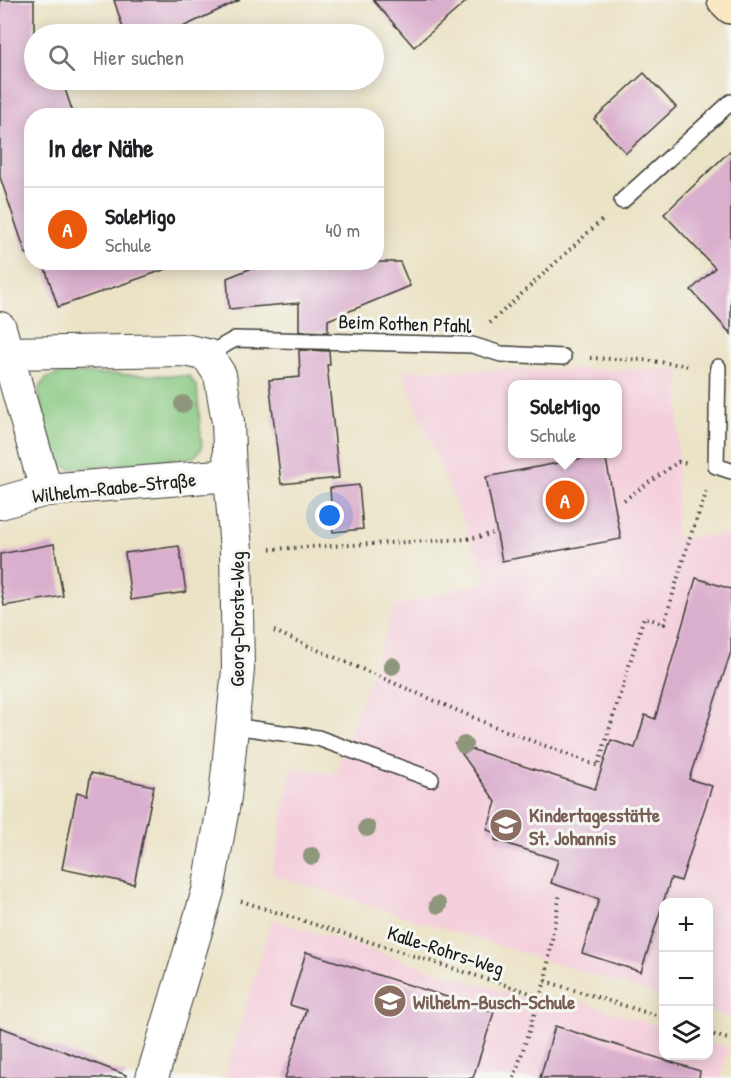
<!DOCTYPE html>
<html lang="de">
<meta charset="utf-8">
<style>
:root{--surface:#fff;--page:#f2f2f2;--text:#202124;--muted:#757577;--line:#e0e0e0;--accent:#ea580c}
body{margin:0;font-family:"Patrick Hand",sans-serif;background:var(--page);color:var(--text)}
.controls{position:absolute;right:18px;bottom:18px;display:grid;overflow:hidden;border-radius:12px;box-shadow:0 3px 15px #0003}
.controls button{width:54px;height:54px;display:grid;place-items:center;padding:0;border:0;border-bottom:2px solid var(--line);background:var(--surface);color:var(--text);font:30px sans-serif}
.you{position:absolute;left:330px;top:516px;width:21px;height:21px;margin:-15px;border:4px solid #fff;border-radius:50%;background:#1a73e8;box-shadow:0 0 0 9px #1a73e833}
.badge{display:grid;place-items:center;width:39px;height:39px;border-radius:50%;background:var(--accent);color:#fff;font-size:20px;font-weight:700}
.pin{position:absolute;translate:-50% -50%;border:3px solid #fff;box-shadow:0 2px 6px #0006}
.popup{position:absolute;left:508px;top:380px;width:114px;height:78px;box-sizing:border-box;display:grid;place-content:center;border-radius:12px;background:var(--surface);filter:drop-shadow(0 2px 4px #0005);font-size:20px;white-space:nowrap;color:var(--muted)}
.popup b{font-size:22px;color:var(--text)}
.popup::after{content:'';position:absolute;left:50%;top:100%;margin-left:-12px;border:12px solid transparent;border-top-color:var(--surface)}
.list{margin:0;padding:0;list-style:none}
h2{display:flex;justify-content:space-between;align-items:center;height:78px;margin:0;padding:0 24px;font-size:26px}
h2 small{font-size:20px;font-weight:400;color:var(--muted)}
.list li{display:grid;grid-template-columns:39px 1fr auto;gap:18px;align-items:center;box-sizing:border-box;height:84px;padding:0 24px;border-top:2px solid var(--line)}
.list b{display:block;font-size:22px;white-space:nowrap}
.list p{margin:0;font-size:20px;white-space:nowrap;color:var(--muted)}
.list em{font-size:20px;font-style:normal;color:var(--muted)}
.icon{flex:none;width:33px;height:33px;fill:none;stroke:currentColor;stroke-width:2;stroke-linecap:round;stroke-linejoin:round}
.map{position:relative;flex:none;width:731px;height:1078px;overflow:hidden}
.search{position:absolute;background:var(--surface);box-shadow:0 3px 15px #0003;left:24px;top:24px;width:360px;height:66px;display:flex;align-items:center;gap:15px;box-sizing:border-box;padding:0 21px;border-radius:33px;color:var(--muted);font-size:22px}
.panel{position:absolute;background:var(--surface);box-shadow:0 3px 15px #0003;left:24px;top:108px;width:360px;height:162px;border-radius:24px}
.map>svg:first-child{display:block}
.built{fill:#f4cfdc;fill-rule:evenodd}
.green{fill:#86c77f;stroke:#51724e;stroke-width:1.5}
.building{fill:#daaecd}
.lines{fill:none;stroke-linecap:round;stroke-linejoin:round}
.service-casing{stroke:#3b3a36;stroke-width:18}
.minor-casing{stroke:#3b3a36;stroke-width:34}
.secondary-casing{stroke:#3b3a36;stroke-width:36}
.path{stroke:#3b3a36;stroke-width:4;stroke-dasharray:1.5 4.5;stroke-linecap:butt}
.service{stroke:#fff;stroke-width:15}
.minor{stroke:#fff;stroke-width:32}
.secondary{stroke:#fae7c3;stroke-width:33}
.tree{fill:#8e977c}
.labels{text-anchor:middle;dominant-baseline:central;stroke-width:6;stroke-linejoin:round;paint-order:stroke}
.street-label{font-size:20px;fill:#1c1c1c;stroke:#f6f6f2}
.education-label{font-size:20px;font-weight:bold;fill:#785e54;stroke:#f6f6f2;text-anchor:start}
</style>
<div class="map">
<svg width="731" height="1078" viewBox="0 0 731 1078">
<rect width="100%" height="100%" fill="#f6f6f2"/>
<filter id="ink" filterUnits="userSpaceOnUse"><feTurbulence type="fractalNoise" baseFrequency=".0167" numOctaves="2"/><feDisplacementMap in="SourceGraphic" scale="12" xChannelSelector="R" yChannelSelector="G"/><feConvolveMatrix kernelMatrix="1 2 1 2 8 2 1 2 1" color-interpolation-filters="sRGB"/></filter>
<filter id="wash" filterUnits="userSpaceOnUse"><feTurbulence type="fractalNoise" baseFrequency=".008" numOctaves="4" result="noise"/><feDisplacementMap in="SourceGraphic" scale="24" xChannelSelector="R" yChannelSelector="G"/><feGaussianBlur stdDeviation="1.35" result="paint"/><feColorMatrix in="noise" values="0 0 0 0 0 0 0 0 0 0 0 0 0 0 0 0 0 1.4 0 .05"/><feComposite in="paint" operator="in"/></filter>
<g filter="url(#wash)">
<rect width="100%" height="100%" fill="#ebe3c6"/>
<path class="built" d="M680,369L676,538L731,535V1018L709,1011L708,902H664L663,997L272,875L291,768L335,774L395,606L487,581L401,370ZM512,384H618V454H512Z
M272,919L555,1008L559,994L663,1028L664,1056H708L709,1042L729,1049L720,1078H224Z"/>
<path class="green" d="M60,373L189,376L197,387L202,448L194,457L72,469L62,465L55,458L38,391L45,379Z"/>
<g id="blocks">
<path class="building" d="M0,0H34V80H62L74,116H32V253L26,254L0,177Z
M114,0H240L168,34H125Z
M373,0H468L414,47Z
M644,73L676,107L626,153L594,119Z
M731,150V334L691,290L715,268L664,214Z
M43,262H171L172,267L58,307Z
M267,262H400L410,286L328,320V332L299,331V303L229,309L227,278Z
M299,350L329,351L330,365H327L339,478L281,484L269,380L300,377Z
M605,454L621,539L502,561L486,477Z
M359,485L363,529L333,532L330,488Z
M54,544L63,596L4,606L0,583V554Z
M179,546L186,592L131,600L125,553Z
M696,578L731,589V652L689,779L712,786L681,881L671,878L641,972L582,953L599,899L551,883L558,860L495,840L497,833L487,830L496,802L455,744L595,789L611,740L635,748L645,715L655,719Z
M91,773L154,786L134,884L62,869L77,792L87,795Z
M306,952L494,1012L473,1078H285L306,1010L290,1005Z
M555,1026L700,1071L699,1078H540Z
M0,1027L126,1075L125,1078H0Z"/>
</g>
</g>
<g filter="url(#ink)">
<use href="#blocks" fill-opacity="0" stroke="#3b3a36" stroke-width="1.5"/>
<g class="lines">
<g class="service-casing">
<path id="service" d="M622,201L731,102
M207,355L235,339L472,345L501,354L563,357
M718,367L716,466L731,471
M233,726L318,738L431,779"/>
</g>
<g class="minor-casing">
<path id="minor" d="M0,328L46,490
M8,353L185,350L207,355L220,375L228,422L230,475L236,550L238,670L225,797L208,891L152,1078
M0,503L46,490L230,475"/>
</g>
<g class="secondary-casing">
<path id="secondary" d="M724,0L731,7"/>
</g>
<path class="path" d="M490,323L604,218
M590,358L644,360L690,366
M624,500L678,462L689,464
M270,549L467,539L492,534
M274,631L493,726L598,766L644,617L664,624L690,537L707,491
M241,901L540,996
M545,981L664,1018
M708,1033L731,1040
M514,1078L545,981L560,893"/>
<use href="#service" class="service"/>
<use href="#minor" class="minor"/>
<use href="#secondary" class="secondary"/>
</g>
<g class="tree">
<circle cx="183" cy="404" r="9"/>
<circle cx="392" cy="666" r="9"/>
<circle cx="464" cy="745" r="9"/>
<circle cx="367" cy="828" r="9"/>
<circle cx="312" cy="856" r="9"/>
<circle cx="438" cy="905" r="9"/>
</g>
</g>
<defs>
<g id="school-disc" transform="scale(1.725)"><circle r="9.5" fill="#8d6e63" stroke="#f6f6f2"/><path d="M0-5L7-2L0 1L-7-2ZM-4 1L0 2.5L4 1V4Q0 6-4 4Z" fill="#fff"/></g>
</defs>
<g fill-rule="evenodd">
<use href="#school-disc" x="506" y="825"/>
<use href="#school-disc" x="390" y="1001"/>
</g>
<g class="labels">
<g class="street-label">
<text transform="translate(405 323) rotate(2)">Beim Rothen Pfahl</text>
<text transform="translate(114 487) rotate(-6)">Wilhelm-Raabe-Straße</text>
<text transform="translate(236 619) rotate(-90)">Georg-Droste-Weg</text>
<text transform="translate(446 950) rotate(18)">Kalle-Rohrs-Weg</text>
</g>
<g class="education-label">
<text x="529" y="814">Kindertagesstätte<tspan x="529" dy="23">St. Johannis</tspan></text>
<text x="413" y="1001">Wilhelm-Busch-Schule</text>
</g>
</g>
</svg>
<div class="controls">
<button>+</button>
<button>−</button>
<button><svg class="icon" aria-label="layers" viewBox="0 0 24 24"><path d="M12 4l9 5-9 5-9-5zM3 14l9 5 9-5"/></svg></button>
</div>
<div class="you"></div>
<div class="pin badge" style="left:565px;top:500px">A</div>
<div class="popup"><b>SoleMigo</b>Schule</div>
<div class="search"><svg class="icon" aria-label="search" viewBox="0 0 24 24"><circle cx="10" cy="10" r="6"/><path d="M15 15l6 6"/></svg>Hier suchen</div>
<section class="panel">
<h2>In der Nähe<small></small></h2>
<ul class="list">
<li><span class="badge">A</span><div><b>SoleMigo</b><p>Schule</p></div><em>40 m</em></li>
</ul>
</section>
</div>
